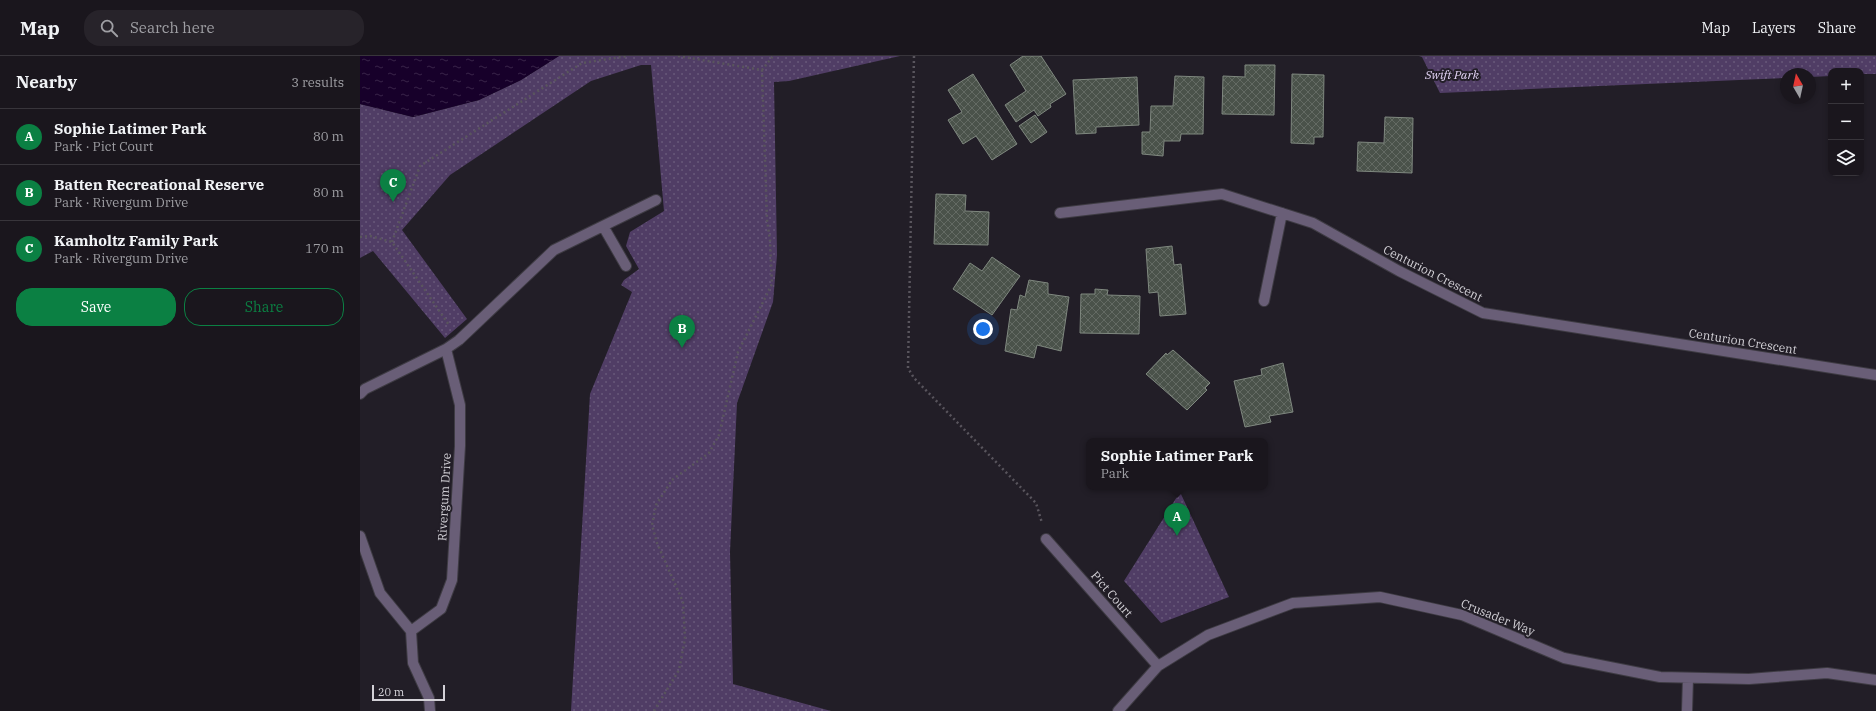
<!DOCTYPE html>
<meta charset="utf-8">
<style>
:root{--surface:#1a161d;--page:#27232a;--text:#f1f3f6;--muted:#9f9fa4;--line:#38353b;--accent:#0b8043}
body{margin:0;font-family:"IBM Plex Serif",serif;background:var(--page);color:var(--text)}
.controls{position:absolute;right:12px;top:12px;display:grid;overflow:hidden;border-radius:8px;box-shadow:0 2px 6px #0003}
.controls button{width:36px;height:36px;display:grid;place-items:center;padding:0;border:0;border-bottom:1px solid var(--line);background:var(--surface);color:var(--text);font:20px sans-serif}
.compass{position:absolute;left:1420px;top:12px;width:36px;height:36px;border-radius:50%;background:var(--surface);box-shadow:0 2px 6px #0003;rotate:351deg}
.scale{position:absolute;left:12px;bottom:10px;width:73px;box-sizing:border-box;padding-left:4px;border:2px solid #d3d1d7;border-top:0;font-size:11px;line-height:14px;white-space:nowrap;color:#d3d1d7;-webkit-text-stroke:3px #221e27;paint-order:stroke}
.you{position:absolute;left:623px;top:273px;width:14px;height:14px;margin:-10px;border:3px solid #fff;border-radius:50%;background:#1a73e8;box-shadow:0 0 0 6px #1a73e833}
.badge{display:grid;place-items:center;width:26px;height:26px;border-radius:50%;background:var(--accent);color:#fff;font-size:13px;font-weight:700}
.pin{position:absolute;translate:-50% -33px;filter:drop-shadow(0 1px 2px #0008)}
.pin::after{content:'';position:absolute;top:21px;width:14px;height:12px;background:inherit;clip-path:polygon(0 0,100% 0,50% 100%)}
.popup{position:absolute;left:726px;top:382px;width:182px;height:52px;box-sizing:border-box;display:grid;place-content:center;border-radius:8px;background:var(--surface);filter:drop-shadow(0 1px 3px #0005);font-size:13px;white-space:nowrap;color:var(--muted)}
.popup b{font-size:15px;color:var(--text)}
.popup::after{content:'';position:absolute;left:50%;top:100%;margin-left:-8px;border:8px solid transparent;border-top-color:var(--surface)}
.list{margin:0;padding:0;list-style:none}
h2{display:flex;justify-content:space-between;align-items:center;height:52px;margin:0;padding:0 16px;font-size:17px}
h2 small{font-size:13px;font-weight:400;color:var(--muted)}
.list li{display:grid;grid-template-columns:26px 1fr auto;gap:12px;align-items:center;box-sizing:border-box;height:56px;padding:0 16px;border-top:1px solid var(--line)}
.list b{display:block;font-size:15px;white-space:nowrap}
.list p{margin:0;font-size:13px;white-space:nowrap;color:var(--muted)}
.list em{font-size:13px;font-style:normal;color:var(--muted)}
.actions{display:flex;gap:8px;padding:12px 16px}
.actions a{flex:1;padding:9px 0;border:1px solid var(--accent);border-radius:16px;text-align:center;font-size:14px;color:var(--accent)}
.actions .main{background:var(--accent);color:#fff}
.icon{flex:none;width:22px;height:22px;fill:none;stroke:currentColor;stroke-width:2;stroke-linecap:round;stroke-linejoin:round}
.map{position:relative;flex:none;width:1516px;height:655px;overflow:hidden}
header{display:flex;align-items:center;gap:24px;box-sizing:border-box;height:56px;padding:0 20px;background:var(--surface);border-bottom:1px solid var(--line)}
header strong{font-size:19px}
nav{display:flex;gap:22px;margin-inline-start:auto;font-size:14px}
.search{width:280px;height:36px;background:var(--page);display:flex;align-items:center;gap:10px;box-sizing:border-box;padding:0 14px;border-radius:16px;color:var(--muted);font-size:15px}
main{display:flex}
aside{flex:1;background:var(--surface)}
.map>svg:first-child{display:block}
.park{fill:url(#park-dots)}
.water{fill:url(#water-ripples)}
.building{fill:url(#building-cross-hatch);stroke:#7f887f}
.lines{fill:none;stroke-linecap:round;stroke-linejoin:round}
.minor-casing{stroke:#3e3b43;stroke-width:12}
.path{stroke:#59555d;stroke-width:2.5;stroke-dasharray:2 3;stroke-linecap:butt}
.minor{stroke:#695e77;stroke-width:10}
.labels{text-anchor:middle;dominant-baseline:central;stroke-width:4;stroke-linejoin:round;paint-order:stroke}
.park-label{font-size:12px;font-style:italic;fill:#e2d3f5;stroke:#221e27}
.street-label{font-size:12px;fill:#d3d1d7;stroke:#221e27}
</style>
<header>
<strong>Map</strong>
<div class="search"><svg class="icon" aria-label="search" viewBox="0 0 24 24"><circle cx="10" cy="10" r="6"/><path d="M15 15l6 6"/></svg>Search here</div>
<nav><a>Map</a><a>Layers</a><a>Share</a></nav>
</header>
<main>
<aside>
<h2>Nearby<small>3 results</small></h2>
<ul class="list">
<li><span class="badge">A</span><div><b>Sophie Latimer Park</b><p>Park · Pict Court</p></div><em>80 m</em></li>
<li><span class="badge">B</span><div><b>Batten Recreational Reserve</b><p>Park · Rivergum Drive</p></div><em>80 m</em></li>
<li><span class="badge">C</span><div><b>Kamholtz Family Park</b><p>Park · Rivergum Drive</p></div><em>170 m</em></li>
</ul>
<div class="actions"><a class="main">Save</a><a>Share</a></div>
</aside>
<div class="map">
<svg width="1516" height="655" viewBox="0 0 1516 655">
<defs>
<pattern id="park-dots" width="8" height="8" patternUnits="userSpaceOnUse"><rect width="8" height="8" fill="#503d65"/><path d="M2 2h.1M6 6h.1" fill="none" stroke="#68587a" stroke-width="1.8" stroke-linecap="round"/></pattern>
<pattern id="water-ripples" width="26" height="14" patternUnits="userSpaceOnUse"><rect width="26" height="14" fill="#17002a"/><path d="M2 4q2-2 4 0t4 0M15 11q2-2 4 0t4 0" fill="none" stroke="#382448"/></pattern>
<pattern id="building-cross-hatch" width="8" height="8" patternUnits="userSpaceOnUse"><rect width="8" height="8" fill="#4a524a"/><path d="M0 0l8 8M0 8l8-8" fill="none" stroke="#636a63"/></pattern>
</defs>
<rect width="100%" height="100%" fill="#221e27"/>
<path class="park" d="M199,0H540L429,25L414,26L417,199L413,246L377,347L370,496L373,628L471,655H211L230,338L272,236L261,229L264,224L279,213L266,190L270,176L304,155L291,9H281L231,25L90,119L42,174L107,263L85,282L13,195L0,202V48L53,61L119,44L161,24Z
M1059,0H1516V18H1501V15H1471V20L1450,21V18H1426V22L1080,37L1062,1Z
M820,436L869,541L801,567L764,525Z"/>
<path class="water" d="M0,0H199L161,24L119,44L53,61L0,48Z"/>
<path class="building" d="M663,0H681L706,38L690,48L691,51L678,60L674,54L656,66L645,49L666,35L650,9Z
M885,9H915L914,59L862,58L863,20L885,21Z
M613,18L657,88L632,104L616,80L603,88L588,64L602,56L588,34Z
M932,18L964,19L963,81H954V88L931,87Z
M815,20L844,21L843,78H821L820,85H804L803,100L782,98V76H790L791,50H813Z
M777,21L779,69L736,71V77L716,78L713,24Z
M675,59L687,76L671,87L659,70Z
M1025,61L1053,62L1052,117L997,115L998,86L1024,87Z
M576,138L606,139L605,155L629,156L628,189L574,188Z
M812,190L814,209L821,208L826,258L800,260L798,236L789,237L786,193Z
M632,201L660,220L632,259L593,233L610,207L622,215Z
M669,224L688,227V238L709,241L701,295L677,289L674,302L645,295L651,253L657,254L660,239L665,241Z
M735,233L748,234L747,239L780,240L779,278L720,277L721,238H735Z
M813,294L850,327L845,332L847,334L827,354L786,318L806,297L807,299Z
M923,307L933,356L909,360L911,366L885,371L874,325L902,319L901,313Z"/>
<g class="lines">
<g class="minor-casing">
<path id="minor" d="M700,157L862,138L953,167L1039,215L1123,257L1516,319
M243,170L266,210
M904,245L922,157
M86,293L99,284L194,194L296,144
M0,338L5,333L86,293L100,349V390L92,524L81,553L51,575L20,537L0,480
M686,483L798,610
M51,575L53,607L69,642L70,655
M758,655L798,610L848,579L933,547L1020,541L1102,559L1204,602L1300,621L1389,623L1467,617L1516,624
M1327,655L1328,622"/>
</g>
<path class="path" d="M318,0L402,14L413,0
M554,0L548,312L554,322L676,447L682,467
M0,181L10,180L32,186L89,269
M32,186L60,110L222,7L268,0
M294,655L319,614L325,583L323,546L297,487L292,469L296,449L312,424L349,397L359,379L378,296L412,228L410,184L407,164L402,14"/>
<use href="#minor" class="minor"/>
</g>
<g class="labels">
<g class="park-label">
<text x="1092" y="18">Swift Park</text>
</g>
<g class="street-label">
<text transform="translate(1073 217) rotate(27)">Centurion Crescent</text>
<text transform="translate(1383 285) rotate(9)">Centurion Crescent</text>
<text transform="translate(84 441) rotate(-87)">Rivergum Drive</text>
<text transform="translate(752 538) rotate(49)">Pict Court</text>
<text transform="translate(1138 561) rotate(22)">Crusader Way</text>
</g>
</g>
</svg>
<div class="controls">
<button>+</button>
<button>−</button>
<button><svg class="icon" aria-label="layers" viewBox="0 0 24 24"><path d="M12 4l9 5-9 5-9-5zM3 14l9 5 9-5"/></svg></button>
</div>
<svg class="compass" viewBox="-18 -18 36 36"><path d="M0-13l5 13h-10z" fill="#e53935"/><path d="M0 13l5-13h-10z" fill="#9f9fa4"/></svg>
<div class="scale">20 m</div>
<div class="you"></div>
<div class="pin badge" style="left:817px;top:480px">A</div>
<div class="popup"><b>Sophie Latimer Park</b>Park</div>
<div class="pin badge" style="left:322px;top:292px">B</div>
<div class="pin badge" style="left:33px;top:146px">C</div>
</div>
</main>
